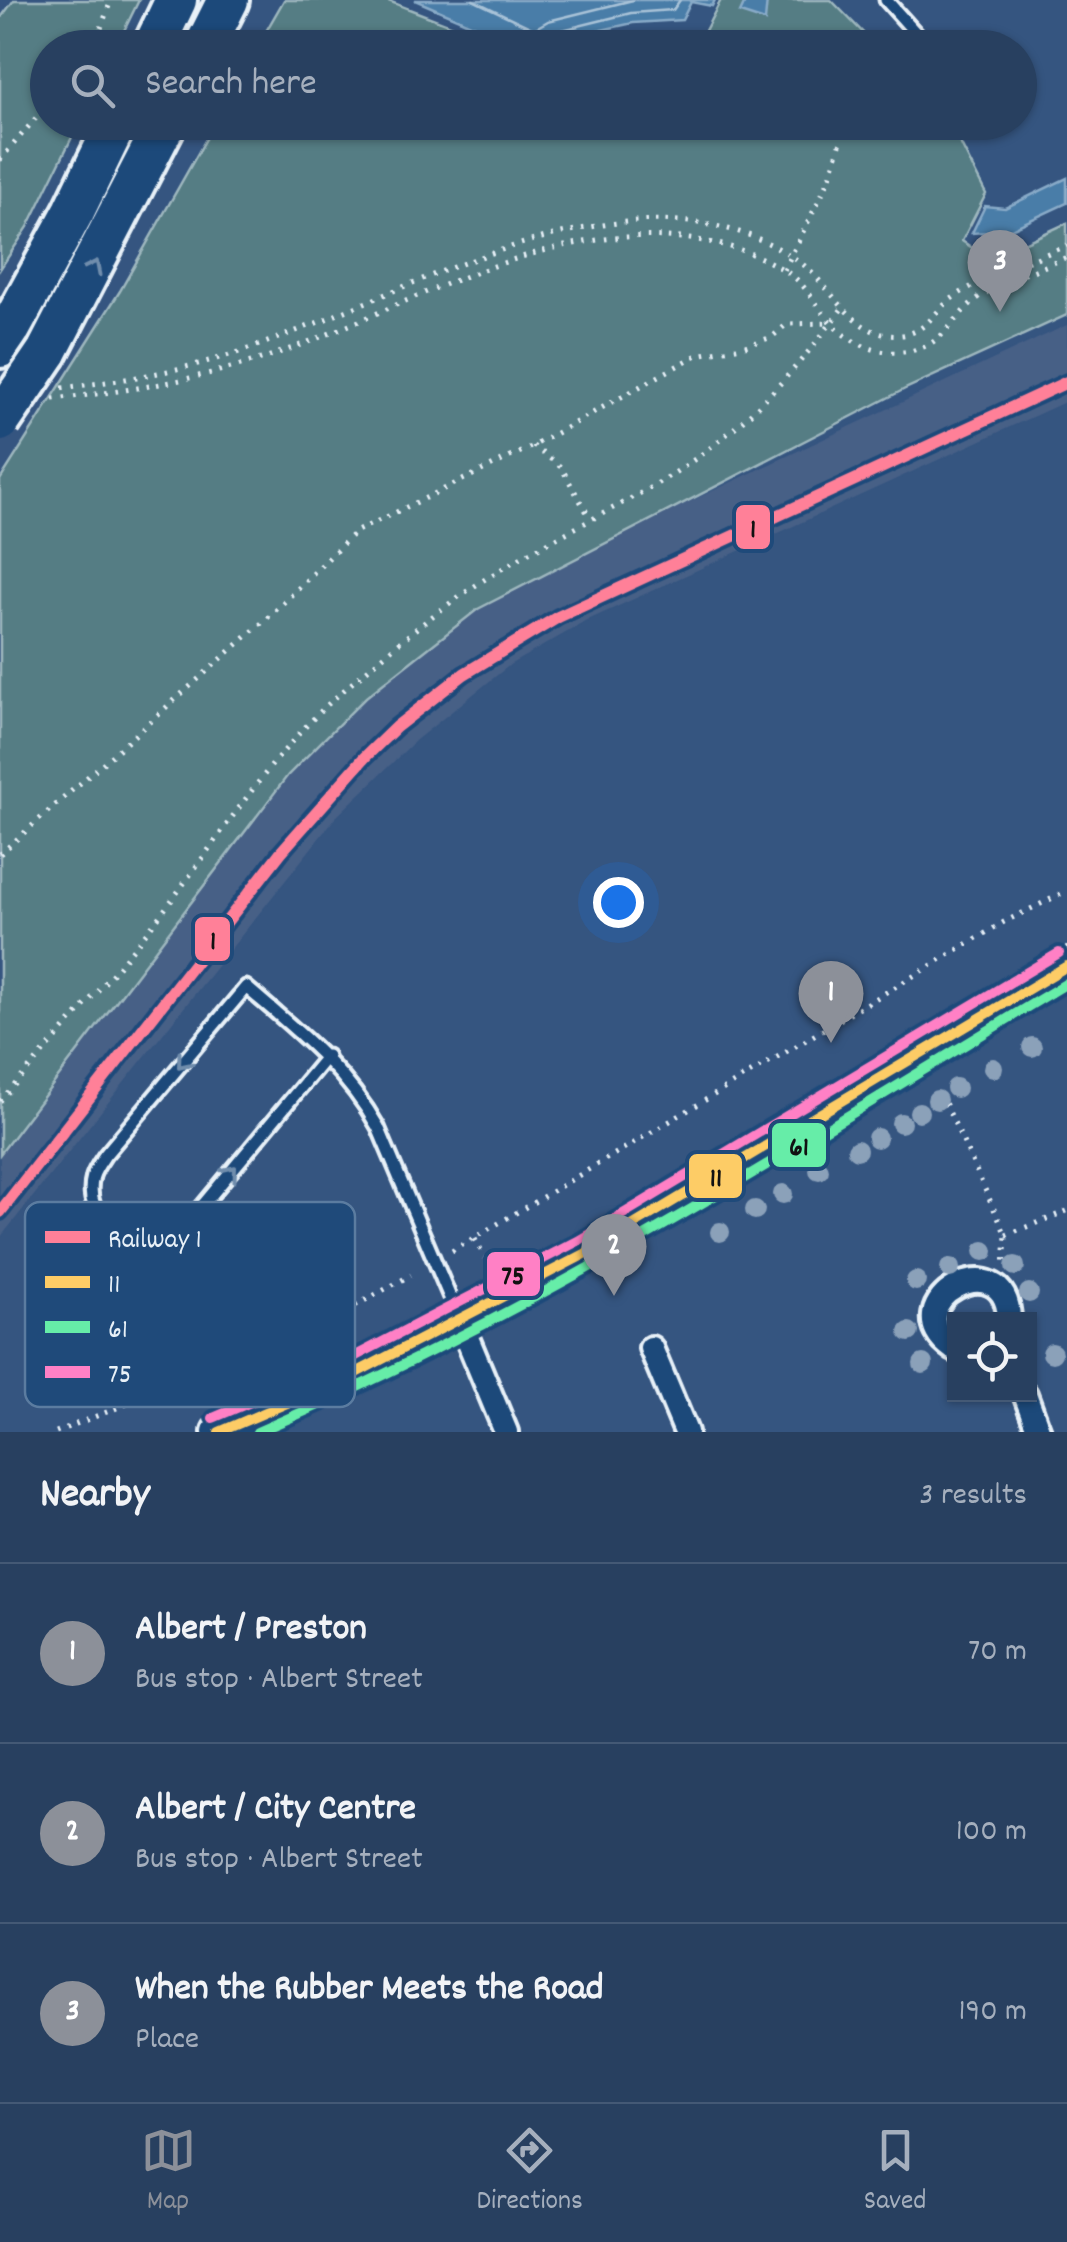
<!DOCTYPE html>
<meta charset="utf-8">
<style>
:root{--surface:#284060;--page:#344b69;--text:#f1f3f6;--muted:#a5afbd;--line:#445975;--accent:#8c9099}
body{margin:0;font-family:Dekko,sans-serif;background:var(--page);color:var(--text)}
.controls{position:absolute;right:30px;bottom:30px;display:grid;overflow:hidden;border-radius:0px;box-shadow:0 2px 8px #0004}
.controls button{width:90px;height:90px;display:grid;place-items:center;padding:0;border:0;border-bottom:2px solid var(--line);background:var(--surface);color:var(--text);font:50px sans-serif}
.you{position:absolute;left:618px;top:902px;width:35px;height:35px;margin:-25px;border:8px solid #fff;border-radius:50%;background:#1a73e8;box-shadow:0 0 0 15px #1a73e833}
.badge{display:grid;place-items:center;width:65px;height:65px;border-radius:50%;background:var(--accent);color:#fff;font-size:32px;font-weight:700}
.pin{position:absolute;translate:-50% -82px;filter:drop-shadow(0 2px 5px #0008)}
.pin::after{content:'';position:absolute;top:52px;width:35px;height:30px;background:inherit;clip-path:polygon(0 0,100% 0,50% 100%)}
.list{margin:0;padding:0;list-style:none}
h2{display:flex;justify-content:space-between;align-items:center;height:130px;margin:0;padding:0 40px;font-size:42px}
h2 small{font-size:32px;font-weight:400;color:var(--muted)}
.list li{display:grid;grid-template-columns:65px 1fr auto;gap:30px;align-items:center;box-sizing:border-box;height:180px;padding:0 40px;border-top:2px solid var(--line)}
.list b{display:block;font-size:38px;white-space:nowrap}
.list p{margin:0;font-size:32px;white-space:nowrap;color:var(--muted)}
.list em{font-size:32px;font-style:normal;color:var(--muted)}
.icon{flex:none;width:55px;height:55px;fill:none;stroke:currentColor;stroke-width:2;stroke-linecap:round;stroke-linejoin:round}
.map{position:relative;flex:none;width:1067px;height:1432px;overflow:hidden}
.search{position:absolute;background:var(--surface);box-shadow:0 2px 8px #0004;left:30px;right:30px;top:30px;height:110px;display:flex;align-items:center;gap:25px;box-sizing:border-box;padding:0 35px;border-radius:55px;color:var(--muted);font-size:38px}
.sheet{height:670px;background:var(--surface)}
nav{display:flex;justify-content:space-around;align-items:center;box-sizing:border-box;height:140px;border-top:2px solid var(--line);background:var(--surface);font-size:28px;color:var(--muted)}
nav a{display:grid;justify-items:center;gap:5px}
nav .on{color:var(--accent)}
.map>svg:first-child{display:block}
.built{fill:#476086}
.green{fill:#557d84;stroke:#9eb7be;stroke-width:2.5}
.water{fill:#4a7da8;stroke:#89abc8;stroke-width:2.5}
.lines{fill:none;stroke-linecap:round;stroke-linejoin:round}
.shore{stroke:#a9c3d8;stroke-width:2.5}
.lane-casing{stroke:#e8f1f8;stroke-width:19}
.street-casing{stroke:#e8f1f8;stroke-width:30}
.secondary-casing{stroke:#e8f1f8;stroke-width:40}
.highway-casing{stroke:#e8f1f8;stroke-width:48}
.path{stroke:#e8f1f8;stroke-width:5;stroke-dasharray:2.5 8;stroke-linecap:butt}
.lane{stroke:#1f4a7a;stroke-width:11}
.street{stroke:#1f4a7a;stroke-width:22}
.secondary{stroke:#1f4a7a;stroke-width:32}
.highway{stroke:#1f4a7a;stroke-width:40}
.highway-bridge-casing{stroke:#e8f1f8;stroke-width:48;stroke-linecap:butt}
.highway-bridge{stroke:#1f4a7a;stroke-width:40}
.bus-1-casing{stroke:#1f4a7a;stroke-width:18}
.bus-2-casing{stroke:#1f4a7a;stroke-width:18}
.bus-3-casing{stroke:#1f4a7a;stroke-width:18}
.bus-1{stroke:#fdcc66;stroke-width:10}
.bus-2{stroke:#66eda8;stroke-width:10}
.bus-3{stroke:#ff80c5;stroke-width:10}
.rail-1-casing{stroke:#1f4a7a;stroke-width:20}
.rail-1{stroke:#ff8098;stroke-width:12}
.tree{fill:#8ba1b9}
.oneway{stroke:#6f8dac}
.key{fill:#1f4a7a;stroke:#5b7ca0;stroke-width:2.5}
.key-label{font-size:28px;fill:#e8f1f8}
.line-badge{stroke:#1f4a7a;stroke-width:4}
.pale-badge-label{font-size:28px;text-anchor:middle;font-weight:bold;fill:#111}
</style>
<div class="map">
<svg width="1067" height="1432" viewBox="0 0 1067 1432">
<rect width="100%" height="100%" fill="#355580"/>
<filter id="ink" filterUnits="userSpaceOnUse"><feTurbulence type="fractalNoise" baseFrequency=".01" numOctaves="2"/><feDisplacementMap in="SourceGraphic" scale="20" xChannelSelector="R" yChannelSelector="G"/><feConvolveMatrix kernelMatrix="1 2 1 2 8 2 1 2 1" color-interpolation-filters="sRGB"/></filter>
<g filter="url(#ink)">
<path class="built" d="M1067,325V401L590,619L511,664L416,740L336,817L0,1238V1154L288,775L366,697L478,609L561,562Z"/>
<path class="green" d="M14,0H139L116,47L48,48V122L79,123L28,227L0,269V19Z
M284,0H386L507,47H257Z
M721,0H831L877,47L696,48Z
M215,123H950L986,194L962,241L989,259L1067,223V315L907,388L478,609L366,697L288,775L0,1154V480L120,291Z"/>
<path class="water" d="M415,0H715L712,6L691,2L682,20L633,23L524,47Z
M746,0H767L765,21L740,13Z
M1067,178V203L1007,231L972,233L985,206L1005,208Z"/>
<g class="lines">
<path class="shore" d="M473,0L534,29L548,21L633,0
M543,48L544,39L550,33L631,13L673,10L680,0"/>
<g class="lane-casing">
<path id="lane" d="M886,0L929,48
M327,1056L188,1223C182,1228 175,1235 169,1238C129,1257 81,1219 93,1176C95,1169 101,1161 105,1155L246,987C296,1030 345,1068 378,1127L457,1314"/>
</g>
<g class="street-casing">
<path id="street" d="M460,1321L506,1432
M651,1348L686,1432
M954,1349C887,1304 1008,1238 1009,1320
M1025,1394L1039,1432"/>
</g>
<g class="secondary-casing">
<path id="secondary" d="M219,1432L348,1377L585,1254L1067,966"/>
</g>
<g class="highway-casing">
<path id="highway" d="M153,48L176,0
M204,48L228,0
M0,347L74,211L117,122
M47,352L166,122"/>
</g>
<path class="path" d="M94,48L111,0
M0,160L48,104
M784,270L829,180L847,122
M62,388C126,380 187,370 248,349C377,304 498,233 636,221C690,217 751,228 796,259C833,285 853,341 902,335C926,332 933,313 950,300C983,276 1030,262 1067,245
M53,399C140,390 221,376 303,344C409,303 511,245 626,237C680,234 741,242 787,272C804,283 814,301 826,317C849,346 886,360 921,348C944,340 954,318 972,303C998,281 1036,271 1067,257
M533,446L561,467L590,518
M0,854L272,614L355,532L533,446L697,355L742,347L772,337L787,324L831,323
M941,1094L1006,1235L1004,1268
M0,1101C54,1041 108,981 158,918C218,841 269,754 344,690C389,650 435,611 487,578C542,543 602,516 658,483C733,439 792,377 843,307
M1006,1235L1067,1211
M475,1239L485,1258
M452,1251L1004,922L1067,891
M56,1432L302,1335L411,1275"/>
<use href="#lane" class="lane"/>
<use href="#street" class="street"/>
<use href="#secondary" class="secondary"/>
<use href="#highway" class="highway"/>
<g class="highway-bridge-casing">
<path id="highway-bridge" d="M0,421L47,352"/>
</g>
<use href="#highway-bridge" class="highway-bridge"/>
<g class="bus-1-casing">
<path id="bus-1" d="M219,1432L348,1377L585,1254L1067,966"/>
</g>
<g class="bus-2-casing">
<path id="bus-2" d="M257,1432C542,1311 802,1142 1067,983"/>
</g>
<g class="bus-3-casing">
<path id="bus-3" d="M213,1418L342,1363L578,1241L1059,953"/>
</g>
<use href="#bus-1" class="bus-1"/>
<use href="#bus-2" class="bus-2"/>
<use href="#bus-3" class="bus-3"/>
<g class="rail-1-casing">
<path id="rail-1" d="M0,1212L281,852L365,757L396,727L464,674L558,617L1067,382"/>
</g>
<use href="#rail-1" class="rail-1"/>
</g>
<g class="tree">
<circle cx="1032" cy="1047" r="10"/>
<circle cx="993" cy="1068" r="10"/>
<circle cx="956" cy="1088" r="10"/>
<circle cx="937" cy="1100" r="10"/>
<circle cx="919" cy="1112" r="10"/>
<circle cx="901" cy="1123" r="10"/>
<circle cx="877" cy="1138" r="10"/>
<circle cx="857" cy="1150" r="10"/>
<circle cx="819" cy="1170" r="10"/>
<circle cx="783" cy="1194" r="10"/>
<circle cx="755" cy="1210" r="10"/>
<circle cx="720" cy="1232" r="10"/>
<circle cx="984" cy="1251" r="10"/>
<circle cx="1015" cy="1266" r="10"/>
<circle cx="950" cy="1268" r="10"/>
<circle cx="916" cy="1281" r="10"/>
<circle cx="1029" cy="1293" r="10"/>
<circle cx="909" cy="1332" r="10"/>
<circle cx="1052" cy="1353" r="10"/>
<circle cx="923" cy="1364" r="10"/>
</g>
<defs><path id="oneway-chevron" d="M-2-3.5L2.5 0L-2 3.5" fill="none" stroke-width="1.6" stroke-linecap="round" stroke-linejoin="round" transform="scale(2.5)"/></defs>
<g class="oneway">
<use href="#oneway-chevron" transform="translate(94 267) rotate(-63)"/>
<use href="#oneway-chevron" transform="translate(183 1062) rotate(130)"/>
<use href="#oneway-chevron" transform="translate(231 1172) rotate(-50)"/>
</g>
</g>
<rect x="25" y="1202" width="330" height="205" rx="15" class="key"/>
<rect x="45" y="1231" width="45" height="12" fill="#ff8098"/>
<rect x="45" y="1276" width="45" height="12" fill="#fdcc66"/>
<rect x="45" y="1321" width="45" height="12" fill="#66eda8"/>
<rect x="45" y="1366" width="45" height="12" fill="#ff80c5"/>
<g class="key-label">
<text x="108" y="1247">Railway 1</text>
<text x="108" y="1292">11</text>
<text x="108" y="1337">61</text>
<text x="108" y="1382">75</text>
</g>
<g class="line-badge">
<rect x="734" y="503" width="38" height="48" rx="10" fill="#ff8098"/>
<rect x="193" y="915" width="39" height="48" rx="10" fill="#ff8098"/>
<rect x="770" y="1121" width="58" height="48" rx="10" fill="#66eda8"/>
<rect x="687" y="1152" width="57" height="48" rx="10" fill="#fdcc66"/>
<rect x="485" y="1250" width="57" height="48" rx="10" fill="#ff80c5"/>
</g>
<g class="pale-badge-label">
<text x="753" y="537">1</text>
<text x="213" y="949">1</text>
<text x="799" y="1155">61</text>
<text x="716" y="1186">11</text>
<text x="513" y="1284">75</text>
</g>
</svg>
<div class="controls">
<button><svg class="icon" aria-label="locate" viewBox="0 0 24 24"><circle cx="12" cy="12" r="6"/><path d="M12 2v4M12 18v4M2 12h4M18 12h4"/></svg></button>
</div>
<div class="you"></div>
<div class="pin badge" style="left:831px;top:1043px">1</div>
<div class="pin badge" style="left:614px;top:1296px">2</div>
<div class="pin badge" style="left:1000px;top:312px">3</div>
<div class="search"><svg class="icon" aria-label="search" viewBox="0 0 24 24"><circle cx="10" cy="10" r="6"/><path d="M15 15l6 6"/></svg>Search here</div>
</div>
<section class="sheet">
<h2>Nearby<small>3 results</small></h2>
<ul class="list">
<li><span class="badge">1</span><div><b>Albert / Preston</b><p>Bus stop · Albert Street</p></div><em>70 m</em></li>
<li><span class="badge">2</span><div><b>Albert / City Centre</b><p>Bus stop · Albert Street</p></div><em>100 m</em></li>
<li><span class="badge">3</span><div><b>When the Rubber Meets the Road</b><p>Place</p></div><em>190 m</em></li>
</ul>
</section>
<nav>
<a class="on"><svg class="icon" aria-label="map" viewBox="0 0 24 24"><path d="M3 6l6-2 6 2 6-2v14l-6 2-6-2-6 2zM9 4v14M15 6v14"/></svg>Map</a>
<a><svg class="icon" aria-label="directions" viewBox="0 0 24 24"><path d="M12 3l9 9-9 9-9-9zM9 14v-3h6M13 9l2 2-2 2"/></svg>Directions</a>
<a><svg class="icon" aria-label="saved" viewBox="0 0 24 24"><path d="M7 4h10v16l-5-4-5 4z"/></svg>Saved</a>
</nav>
